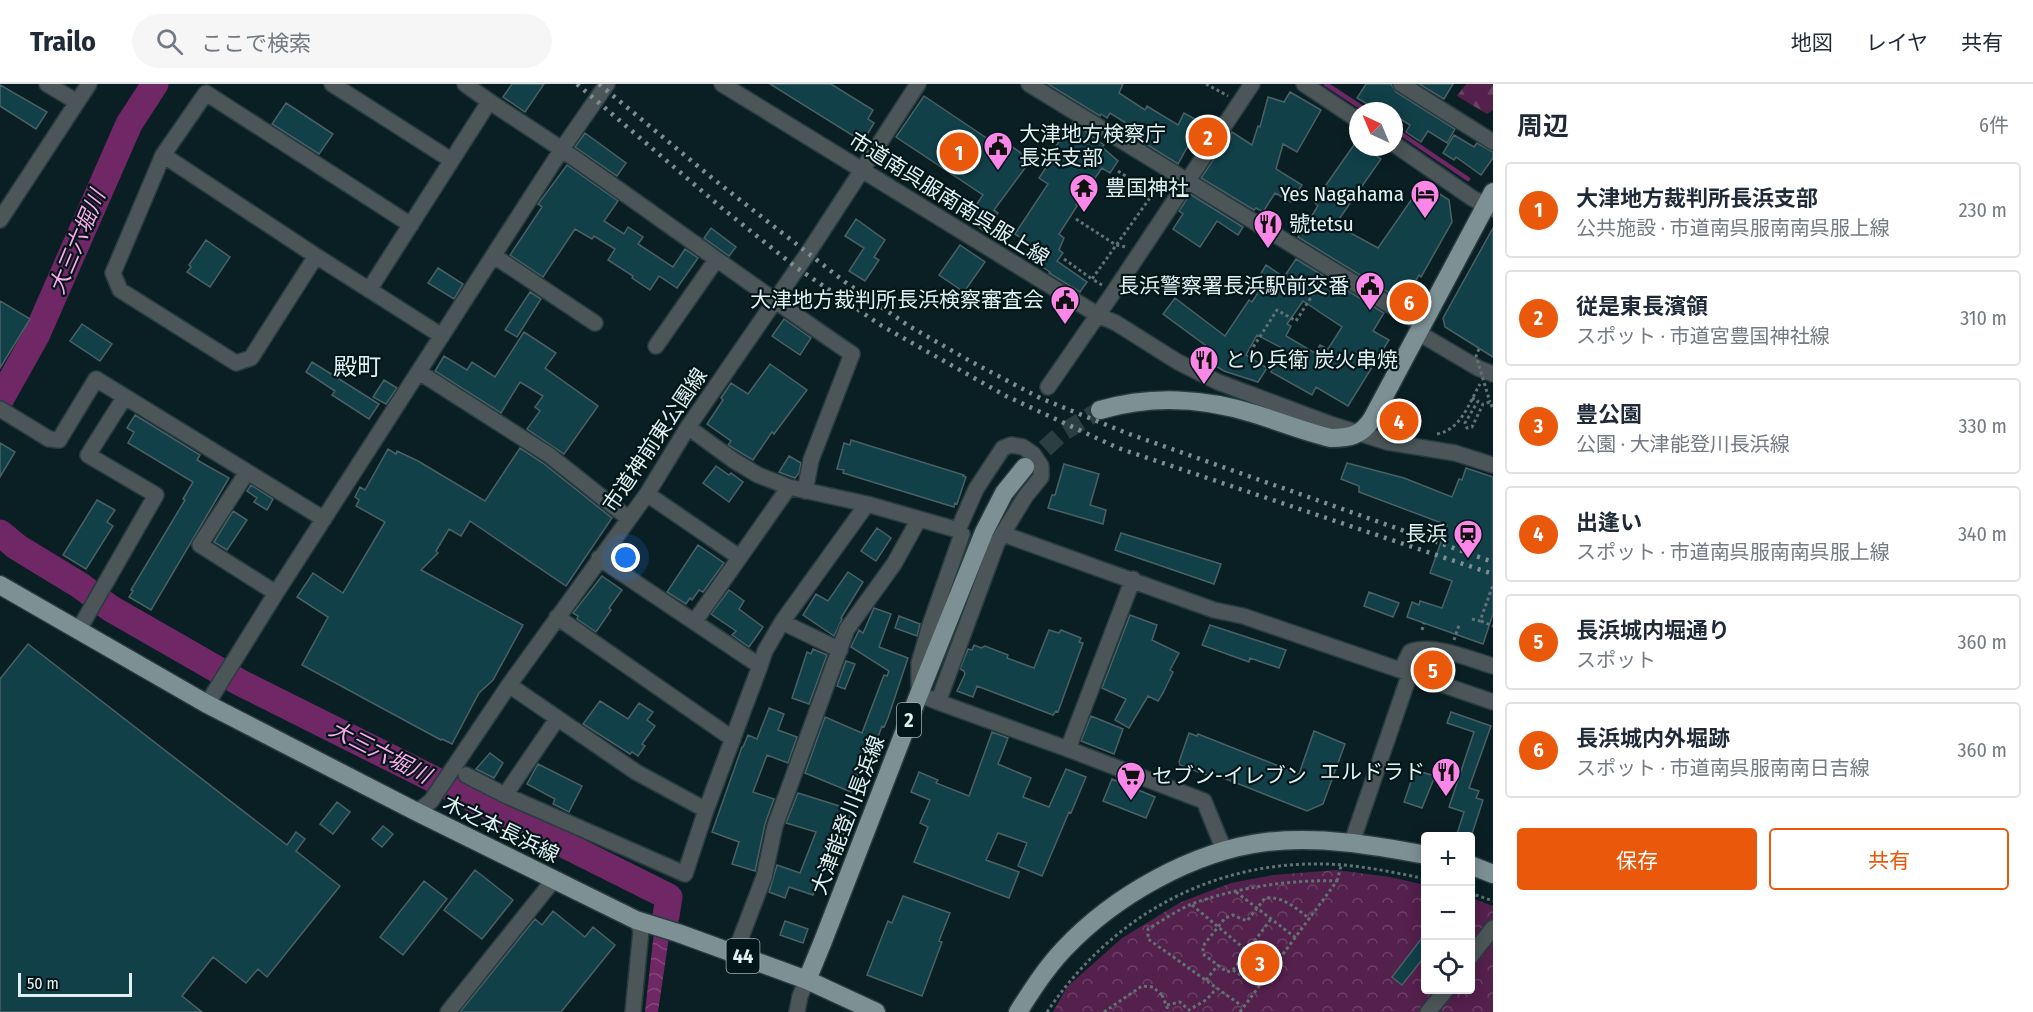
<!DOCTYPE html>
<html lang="ja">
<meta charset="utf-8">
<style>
:root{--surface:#fff;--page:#f6f6f7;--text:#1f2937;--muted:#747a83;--line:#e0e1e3;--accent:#ea580c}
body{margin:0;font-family:"Fira Sans Condensed","Noto Sans JP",sans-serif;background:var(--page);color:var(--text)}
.controls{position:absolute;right:18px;bottom:18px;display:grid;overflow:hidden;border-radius:6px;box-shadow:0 3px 15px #0003}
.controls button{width:54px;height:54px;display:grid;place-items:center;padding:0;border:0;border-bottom:2px solid var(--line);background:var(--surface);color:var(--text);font:30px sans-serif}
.compass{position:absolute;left:1349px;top:18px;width:54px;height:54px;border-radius:50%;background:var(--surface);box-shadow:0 3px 15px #0003;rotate:316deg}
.scale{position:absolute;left:18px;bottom:15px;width:114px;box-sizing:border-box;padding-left:6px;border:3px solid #e3f0f2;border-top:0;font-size:16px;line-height:21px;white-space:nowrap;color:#e3f0f2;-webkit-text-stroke:4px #031619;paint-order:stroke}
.you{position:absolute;left:626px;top:474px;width:21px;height:21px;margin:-15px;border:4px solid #fff;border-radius:50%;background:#1a73e8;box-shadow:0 0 0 9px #1a73e833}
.badge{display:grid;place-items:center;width:39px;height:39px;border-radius:50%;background:var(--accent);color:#fff;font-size:20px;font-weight:700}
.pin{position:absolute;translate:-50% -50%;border:3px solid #fff;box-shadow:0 2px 6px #0006}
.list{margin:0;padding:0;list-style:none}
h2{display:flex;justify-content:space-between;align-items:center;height:78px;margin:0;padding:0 24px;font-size:26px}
h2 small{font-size:20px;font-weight:400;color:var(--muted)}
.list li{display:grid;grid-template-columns:39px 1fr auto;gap:18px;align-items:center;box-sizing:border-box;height:96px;margin:0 12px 12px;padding:0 12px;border:2px solid var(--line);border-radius:6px}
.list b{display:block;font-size:22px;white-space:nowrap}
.list p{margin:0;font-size:20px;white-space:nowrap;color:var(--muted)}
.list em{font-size:20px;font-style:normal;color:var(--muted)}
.actions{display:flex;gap:12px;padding:18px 24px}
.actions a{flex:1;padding:14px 0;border:2px solid var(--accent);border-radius:6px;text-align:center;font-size:21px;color:var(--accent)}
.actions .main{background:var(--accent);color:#fff}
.icon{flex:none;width:33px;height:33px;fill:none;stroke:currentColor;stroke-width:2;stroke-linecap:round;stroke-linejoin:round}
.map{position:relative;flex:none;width:1493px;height:928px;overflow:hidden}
header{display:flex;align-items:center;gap:36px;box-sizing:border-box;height:84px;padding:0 30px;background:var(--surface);border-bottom:2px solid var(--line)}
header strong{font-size:28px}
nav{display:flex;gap:33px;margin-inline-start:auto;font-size:21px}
.search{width:420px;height:54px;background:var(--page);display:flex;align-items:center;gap:15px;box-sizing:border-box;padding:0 21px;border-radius:33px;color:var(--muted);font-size:22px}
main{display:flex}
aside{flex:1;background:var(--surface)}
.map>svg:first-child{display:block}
.forest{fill:url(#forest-firs)}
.park{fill:url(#park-crowns)}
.water{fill:url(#water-waves)}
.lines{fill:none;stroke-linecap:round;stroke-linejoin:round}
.stream{stroke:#6f2765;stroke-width:4.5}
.river{stroke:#6f2765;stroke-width:27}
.building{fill:#114049;stroke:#4b6065;stroke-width:1.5;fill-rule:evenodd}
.major-tunnel{stroke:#2b3e42;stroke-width:18;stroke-dasharray:18 9;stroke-linecap:butt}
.minor-casing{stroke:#283c40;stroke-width:18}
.major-casing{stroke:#283c40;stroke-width:21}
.path{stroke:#607275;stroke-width:3;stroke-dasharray:3 3;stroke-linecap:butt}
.minor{stroke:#4c5658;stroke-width:15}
.major{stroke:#7d9195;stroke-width:18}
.rail{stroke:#7d8e91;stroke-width:4.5;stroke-dasharray:3 6;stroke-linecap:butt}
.path-bridge{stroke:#607275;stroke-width:3;stroke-dasharray:3 3;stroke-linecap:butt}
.labels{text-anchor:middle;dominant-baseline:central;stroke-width:4.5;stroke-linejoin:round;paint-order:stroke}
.shield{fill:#031619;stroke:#a0afb1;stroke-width:1.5}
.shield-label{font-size:20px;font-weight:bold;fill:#e3f0f2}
.poi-label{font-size:21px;fill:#e3f0f2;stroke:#031619;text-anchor:start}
.street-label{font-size:21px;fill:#e3f0f2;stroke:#031619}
.water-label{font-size:22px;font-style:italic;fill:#fba9eb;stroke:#031619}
.quarter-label{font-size:24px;fill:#e3f0f2;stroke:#031619}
</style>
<header>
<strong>Trailo</strong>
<div class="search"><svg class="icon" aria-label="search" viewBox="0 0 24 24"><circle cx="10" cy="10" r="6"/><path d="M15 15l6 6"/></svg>ここで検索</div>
<nav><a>地図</a><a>レイヤ</a><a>共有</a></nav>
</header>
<main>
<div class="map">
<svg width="1493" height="928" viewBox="0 0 1493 928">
<defs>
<pattern id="forest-firs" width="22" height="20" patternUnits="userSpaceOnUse" patternTransform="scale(1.5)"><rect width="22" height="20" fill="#54204c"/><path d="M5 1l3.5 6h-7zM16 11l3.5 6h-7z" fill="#6c4166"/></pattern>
<pattern id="park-crowns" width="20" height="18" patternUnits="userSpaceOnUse" patternTransform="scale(1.5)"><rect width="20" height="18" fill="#54204c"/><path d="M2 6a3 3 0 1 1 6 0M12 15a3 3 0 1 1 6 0" fill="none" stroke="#6c4166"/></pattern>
<pattern id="water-waves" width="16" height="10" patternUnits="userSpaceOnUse" patternTransform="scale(1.5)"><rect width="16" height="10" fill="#6f2765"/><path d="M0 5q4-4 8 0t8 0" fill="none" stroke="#83477c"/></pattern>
</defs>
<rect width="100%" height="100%" fill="#0a1f23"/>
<path class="forest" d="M1466,0H1493V26L1487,30L1457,12Z"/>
<path class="park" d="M1336,786L1390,793L1425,801L1426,906H1470L1471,814L1493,822V928H1053L1067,903L1122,854L1181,818L1231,799L1274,791Z"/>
<path class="water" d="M655,798L676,805L658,928H645L657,821L652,814Z"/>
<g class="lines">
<path class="stream" d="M1326,0L1367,27
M1394,45L1468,95"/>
<path class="river" d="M0,316L36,252L129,40L155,0
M0,449L17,463L81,502L110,524L239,598L669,813L666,832"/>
</g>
<path class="building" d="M512,0H544L525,28L503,13Z
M770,0H831L873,26L868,35L874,39L863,58Z
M1048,0H1123L1119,9L1145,26L1147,22L1178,41L1184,29L1195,35L1190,44L1205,53L1197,65L1189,60L1178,80L1130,50L1134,44L1110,29L1107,34L1101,30L1100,32Z
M1366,0H1391L1396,8L1455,45L1447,59L1428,47L1421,58L1406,48L1410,41L1394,31V27H1387L1374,20L1372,23L1357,14Z
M1419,0H1453L1444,15Z
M0,1L47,28L36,45L0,22Z
M1290,8L1321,26L1297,68L1283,60L1276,85L1302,101L1291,118L1275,109L1263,128L1256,124L1254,126L1201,94L1232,48L1252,61L1258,42L1260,43L1268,13L1284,18Z
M924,12L997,61L1001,55L1031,76L994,126L998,129L985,148L967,134L983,111L896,53Z
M286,19L333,50L319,70L272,40Z
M1073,38L1104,61L1102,63L1118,77L1110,89L1102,84L1076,121L1077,122L1059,150L1064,154L1059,166L1063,169L1057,177L1087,198L1080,208L1049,189L1050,188L1035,178L1038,173L1030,167L1033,162L1015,150L1048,100L1039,94L1059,64L1056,62Z
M585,49L626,79L617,92L575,63Z
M1454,51L1474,63L1477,59L1493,68V74L1481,91L1456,73L1454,76L1443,69Z
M1356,58L1358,59V63H1363L1381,75L1337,138L1346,144L1345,146L1378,164L1423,99L1449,116L1452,138L1421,193L1419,191L1404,218L1298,153L1318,122L1314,118Z
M567,81L618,117L604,137L624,150L628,143L643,153L638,160L673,183L685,165L698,174L677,204L659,192L650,206L632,194L633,192L608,176L615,165L594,152L592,155L575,145L543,193L510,171L542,123L538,120Z
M1190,110L1243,143L1238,151L1217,137L1200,163L1173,145L1183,130L1179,127Z
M856,135L885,156L874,173L879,176L865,197L849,187L864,164L845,152Z
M711,144L736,163L729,172L704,154Z
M1493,144V273L1445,243L1443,234Z
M206,156L230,173L210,203L187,188L191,183L189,181Z
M960,161L985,178L964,208L939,191Z
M1296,175L1384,229L1373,247L1389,256L1348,322L1316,303L1312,311L1271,288L1284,265L1257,251L1246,271L1267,284L1258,298L1224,287L1199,272L1205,261L1163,230L1175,214L1225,252L1249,216L1252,218L1267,195L1260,191L1266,181L1284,193ZM1303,217L1342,243L1328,265L1320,261L1316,268H1313L1286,252L1291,242L1287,240Z
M438,184L463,200L454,215L428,199Z
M530,208L541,215L517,253L505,246Z
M0,217L30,235L0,284Z
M784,235L811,254L800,271L772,252Z
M82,240L112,260L100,277L70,257Z
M524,248L556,269L545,284L598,322L564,370L527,345L540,327L535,323L543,312L520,298L501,329L435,287L444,272L467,286L472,278L495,293Z
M312,278L379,320L369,335L332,311L335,307L306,288Z
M770,280L807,306L774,350L772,348L753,376L728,361L731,357L707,340L723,316L721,314L731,299L748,310Z
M384,296L397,304L386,320L373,313Z
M135,331L200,371L197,376L229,394L151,526L129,513L133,507L131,506L185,416L183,415L193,398L128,359L134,348L127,344Z
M851,356L964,391L963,392L966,393L957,420L955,419L954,423L843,389L844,386L837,385L844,359L850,361Z
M0,359L15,368L0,393Z
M520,364L543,379L612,434L566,502L470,437L461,452L449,445L436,467L438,469L421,486L523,541L493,596L479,609L452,660L442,655L441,656L302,581L328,533L297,513L313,489L343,509L385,438L356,422L359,416L355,413L360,403L365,406L388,365L396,370L397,367L418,377L485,417Z
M789,372L801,379L799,389L795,394L779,388Z
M1347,379L1404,394L1452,413L1459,395L1462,396L1466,384L1493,393V530L1483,560L1407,533L1412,518L1419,521L1420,517L1442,524L1452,497L1430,489L1447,441L1359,408V402L1341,395Z
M1064,380L1099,390L1090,421L1106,426L1103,440L1048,424L1052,411H1055Z
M716,382L729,391L731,389L743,398L729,418L703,399Z
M251,401L273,415L267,426L254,418L257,414L247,407Z
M97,416L115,426L107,438L113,442L86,485L63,471Z
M233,427L247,436L227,466L214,458Z
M877,444L891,454L876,477L861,467Z
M1121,449L1221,480L1214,500L1115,466Z
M698,461L724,479L703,508L699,506L692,516L690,514L686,520L667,508Z
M848,488L863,498L841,534L842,535L834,552L803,531L816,510L828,517Z
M602,492L622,506L609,524L611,526L596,548L577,535L578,532L573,529Z
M729,506L744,517L739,525L763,543L749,563L732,551L736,547L711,530Z
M1369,508L1399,519L1393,533L1364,522Z
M874,524L891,530L879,563L908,574L888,634L884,643L882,642L870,675L865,673L851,708L805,689L825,633L862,649L884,591L887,592L889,587L851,563L859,546L863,549Z
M1130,531L1157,541L1152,556L1179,569L1170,586L1173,588L1163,609L1158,617L1148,612L1129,644L1115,636L1126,615L1102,604Z
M899,532L920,540L917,552L895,544Z
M1210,541L1286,566L1279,584L1250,574L1249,578L1202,561Z
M1049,546L1059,549L1061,546L1081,554L1079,558L1083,559L1058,628L1056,627L1053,631L977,602L973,613L957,607L965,590L964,587L960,585L968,565L972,566L974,561L981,564L985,562L1008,571L1007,574L1034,584Z
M28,560L287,761L296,748L305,755L296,767L340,802L267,893L258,885L246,899L213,873L182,912L202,928H0V595Z
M813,565L827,571L809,620L792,614L807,568L811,570Z
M846,577L855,580L845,605L837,602Z
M600,617L628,635L639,619L653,628L647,636L655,642L642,660L645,662L638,672L632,668L630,670L583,640Z
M769,624L784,630L778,646L797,653L788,679L767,671L753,708L774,715L765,740L755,787L732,780L739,758L712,748L742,663H743L748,651L757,655Z
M1451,628L1491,642L1469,704L1479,707L1476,714L1483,716L1471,753H1456L1464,728L1449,723L1474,648L1447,639Z
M1091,632L1123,645L1114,670L1081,657Z
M1314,647L1345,660L1323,720L1307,727L1211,689L1209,692L1180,681L1179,678L1189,649L1197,652L1198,650L1299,690Z
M992,648L1008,654L998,680L1031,694L1023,713L1049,723L1066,685L1086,693L1071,729L1069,728L1042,792L1018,782L1027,759L998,749L986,776L1019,788L1009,814L914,778L928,743L920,739L930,716L911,708L919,688L938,696L936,699L969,712Z
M490,669L503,679L494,694L476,685Z
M538,680L582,702L569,728L553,720L555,715L527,700Z
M1415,686L1435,692L1422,724L1404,718Z
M1112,695L1155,713L1146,734L1103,717Z
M798,709L852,726L840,759L834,757L813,811L789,803L785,814L769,808L777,781L800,789L816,748L786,739Z
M337,718L350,728L333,750L320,740Z
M383,742L393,750L382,763L372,755Z
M475,786L513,816L482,855L444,826Z
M424,797L447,815L403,871L380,853Z
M903,812L950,829L939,857L942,858L922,912L867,891L888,837L892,839Z
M553,827L585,853L593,843L615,861L561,928H460L535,835L542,841Z
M785,837L808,845L803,859L780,851Z
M1425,850V872L1402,901L1392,893Z"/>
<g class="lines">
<path class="major-tunnel" d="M1025,383L1062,349L1100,326"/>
<g class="minor-casing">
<path id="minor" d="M47,0L77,18
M332,0L451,76
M465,0C497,24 531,44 564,67C660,134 755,204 852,270L811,376L805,407
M722,0L1098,231L1116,239L1178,278L1218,298L1330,340L1387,358L1455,369L1493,381
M1029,0L1421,240
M1304,0L1358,36
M1401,0L1493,58
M1394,60L1472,114L1493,125
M163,71L316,172L442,252
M0,136L89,0
M316,172L251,274L236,279L120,206L113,189L163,71L206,9L411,141
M494,172L595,239
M369,206L489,18
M1417,248L1478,284L1493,290
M656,262L716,176
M419,288L549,371L628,434
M1048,303L1113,209L1252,0
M0,325L49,355L59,356L96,295L324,435
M688,343L733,376L758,391L789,403L867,420L958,446L976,405L1003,364L1011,361L1023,363L1033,370L1041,382V393L1025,413L997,459L938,618L919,610V579L930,541L962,450L958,446
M247,388L200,461L276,509
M647,410L739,473
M1003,450L1214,526L1243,532L1493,618
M599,474L760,582L765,567L782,538L840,566
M557,533L733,655
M695,537L789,403
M782,538L867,420
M78,547L156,411L88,371L124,314
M1401,586L1410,568C1433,559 1470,575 1493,582
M509,601L636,688L706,726
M938,618L1068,665L1204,717L1224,766
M207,620L276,509L562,65L607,0
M557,635L505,711L685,790L706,726L760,582
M1068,665L1133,495
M466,691L505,711
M417,728L431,717L509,601L647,410L688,343L808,169L918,0
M1352,758L1410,589
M735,869L764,793L775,742L847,545L894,480L919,435
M1470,873L1493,844
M448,928L548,803L549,793
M633,928L641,846L636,836
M797,928L800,912L807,896
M1428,928L1446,906"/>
</g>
<g class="major-casing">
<path id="major" d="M1100,326C1151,311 1205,314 1255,330C1281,338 1305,348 1331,354C1349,354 1361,352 1372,335L1493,108
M0,501L207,620L417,728L636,836L678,849L807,896L876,928
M1470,781L1493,790
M807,896L823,857L919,610L984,448L1004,409L1025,383
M1018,928C1032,906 1046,884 1064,865C1114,812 1193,767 1266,758C1320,752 1373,761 1426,771"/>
</g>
<path class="path" d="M1206,0L1228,12
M1118,87L1153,110
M1076,135L1116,161L1126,163
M1064,175L1092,195
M1102,201L1092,195L1162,97
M1250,268L1277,226L1296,237L1322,196
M1472,314L1478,317L1465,339L1467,344L1472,343L1483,320L1490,318L1493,325
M1437,350C1461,346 1469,319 1480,300
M1472,535L1480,537L1493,501
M1481,537L1493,542
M1422,546L1424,539
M1454,556L1459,541
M1337,797L1341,782
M1236,808L1296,854
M1470,809L1493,817
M1192,821L1247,867L1271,835
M1233,886L1247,867
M1267,893L1253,882L1243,893L1233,886L1227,888L1203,870V862L1225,834L1233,831L1247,837L1265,814C1284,812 1295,824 1310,835
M1206,896L1218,881
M1162,911L1169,928
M1167,921L1180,918L1189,926L1206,916L1217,904
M1047,928C1111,833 1210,777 1326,780C1359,781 1393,788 1426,795
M1104,928L1142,902L1153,903L1162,911
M1240,928L1337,797C1293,795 1234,804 1192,820C1177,826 1162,837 1148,845V855L1242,922"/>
<use href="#minor" class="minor"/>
<use href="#major" class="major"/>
<path class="rail" d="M577,0L723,125L797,184L882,242L1006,312L1118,364L1493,490
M599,0L712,94L845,198L909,242L970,277L1040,314L1129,350L1493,478"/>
<path class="path-bridge" d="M1479,265L1476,272L1490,318"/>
</g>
<defs>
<g id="civic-pin" transform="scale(1.5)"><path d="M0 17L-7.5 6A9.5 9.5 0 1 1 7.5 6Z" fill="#fa87e7" stroke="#031619"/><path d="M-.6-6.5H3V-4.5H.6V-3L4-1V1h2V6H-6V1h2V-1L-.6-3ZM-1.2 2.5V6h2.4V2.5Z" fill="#111"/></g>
<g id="temple-pin" transform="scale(1.5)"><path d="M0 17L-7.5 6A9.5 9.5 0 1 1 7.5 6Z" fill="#fa87e7" stroke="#031619"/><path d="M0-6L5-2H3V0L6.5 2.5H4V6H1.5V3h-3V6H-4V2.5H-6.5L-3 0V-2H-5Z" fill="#111"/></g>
<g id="hotel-pin" transform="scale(1.5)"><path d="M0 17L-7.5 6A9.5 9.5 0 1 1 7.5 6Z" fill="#fa87e7" stroke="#031619"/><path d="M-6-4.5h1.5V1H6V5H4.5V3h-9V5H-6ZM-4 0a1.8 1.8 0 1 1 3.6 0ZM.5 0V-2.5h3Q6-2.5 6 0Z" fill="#111"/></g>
<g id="restaurant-pin" transform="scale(1.5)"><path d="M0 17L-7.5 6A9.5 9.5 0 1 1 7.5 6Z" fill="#fa87e7" stroke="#031619"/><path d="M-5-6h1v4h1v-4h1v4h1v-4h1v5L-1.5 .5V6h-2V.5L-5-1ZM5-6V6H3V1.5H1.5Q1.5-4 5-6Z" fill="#111"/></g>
<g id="station-pin" transform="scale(1.5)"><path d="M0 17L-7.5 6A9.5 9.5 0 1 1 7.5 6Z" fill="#fa87e7" stroke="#031619"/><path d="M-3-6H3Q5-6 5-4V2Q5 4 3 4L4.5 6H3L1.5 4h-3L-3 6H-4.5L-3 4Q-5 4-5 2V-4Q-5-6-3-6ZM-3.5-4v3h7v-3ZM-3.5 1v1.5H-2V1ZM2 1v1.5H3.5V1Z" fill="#111"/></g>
<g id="supermarket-pin" transform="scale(1.5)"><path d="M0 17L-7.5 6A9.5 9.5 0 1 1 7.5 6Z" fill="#fa87e7" stroke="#031619"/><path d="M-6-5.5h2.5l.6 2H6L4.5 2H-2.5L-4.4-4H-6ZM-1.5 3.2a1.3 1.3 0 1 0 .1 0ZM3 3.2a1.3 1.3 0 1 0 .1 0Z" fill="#111"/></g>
</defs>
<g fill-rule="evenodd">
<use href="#civic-pin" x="998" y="62"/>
<use href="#temple-pin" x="1084" y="104"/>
<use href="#hotel-pin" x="1425" y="110"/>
<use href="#restaurant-pin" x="1268" y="140"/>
<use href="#civic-pin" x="1370" y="202"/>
<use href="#civic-pin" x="1065" y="216"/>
<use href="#restaurant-pin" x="1204" y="276"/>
<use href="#station-pin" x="1468" y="450"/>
<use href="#restaurant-pin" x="1446" y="688"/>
<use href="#supermarket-pin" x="1131" y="692"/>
</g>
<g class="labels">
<g class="shield">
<rect x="897" y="619" width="24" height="34" rx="4.5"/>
<rect x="726.5" y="855" width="33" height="34" rx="4.5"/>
</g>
<g class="shield-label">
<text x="909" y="636">2</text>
<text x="743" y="872">44</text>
</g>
<g class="poi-label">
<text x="1019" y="50">大津地方検察庁<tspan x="1019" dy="24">長浜支部</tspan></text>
<text x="1105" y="104">豊国神社</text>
<text x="1404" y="110" text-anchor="end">Yes Nagahama</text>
<text x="1289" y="140">號tetsu</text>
<text x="1349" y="202" text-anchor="end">長浜警察署長浜駅前交番</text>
<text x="1044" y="216" text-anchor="end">大津地方裁判所長浜検察審査会</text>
<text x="1225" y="276">とり兵衛 炭火串焼</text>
<text x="1447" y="450" text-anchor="end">長浜</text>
<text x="1425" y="688" text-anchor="end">エルドラド</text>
<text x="1152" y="692">セブン-イレブン</text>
</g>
<g class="street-label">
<text transform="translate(949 115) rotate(32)">市道南呉服南南呉服上線</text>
<text transform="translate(655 356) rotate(-56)">市道神前東公園線</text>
<text transform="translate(848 731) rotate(-69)">大津能登川長浜線</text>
<text transform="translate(501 745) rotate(26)">木之本長浜線</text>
</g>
<g class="water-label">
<text transform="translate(77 158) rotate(-67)">大三六堀川</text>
<text transform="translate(380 668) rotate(27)">大三六堀川</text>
</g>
<g class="quarter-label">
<text x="357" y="283">殿町</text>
</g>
</g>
</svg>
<div class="controls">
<button>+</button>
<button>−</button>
<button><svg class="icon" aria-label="locate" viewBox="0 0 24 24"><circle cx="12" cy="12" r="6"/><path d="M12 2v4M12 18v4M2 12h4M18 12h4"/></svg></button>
</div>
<svg class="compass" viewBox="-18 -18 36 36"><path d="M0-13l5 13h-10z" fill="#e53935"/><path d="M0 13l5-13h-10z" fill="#747a83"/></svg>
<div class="scale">50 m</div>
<div class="you"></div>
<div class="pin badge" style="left:959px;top:68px">1</div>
<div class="pin badge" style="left:1208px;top:53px">2</div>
<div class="pin badge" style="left:1260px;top:879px">3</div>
<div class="pin badge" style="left:1399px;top:337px">4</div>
<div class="pin badge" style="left:1433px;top:586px">5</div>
<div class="pin badge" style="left:1409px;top:218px">6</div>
</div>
<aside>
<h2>周辺<small>6件</small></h2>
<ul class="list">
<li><span class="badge">1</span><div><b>大津地方裁判所長浜支部</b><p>公共施設 · 市道南呉服南南呉服上線</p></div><em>230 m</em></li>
<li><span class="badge">2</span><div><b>従是東長濱領</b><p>スポット · 市道宮豊国神社線</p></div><em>310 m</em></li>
<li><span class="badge">3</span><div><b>豊公園</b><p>公園 · 大津能登川長浜線</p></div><em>330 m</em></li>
<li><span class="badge">4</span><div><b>出逢い</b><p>スポット · 市道南呉服南南呉服上線</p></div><em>340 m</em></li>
<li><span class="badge">5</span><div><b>長浜城内堀通り</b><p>スポット</p></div><em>360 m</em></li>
<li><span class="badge">6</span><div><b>長浜城内外堀跡</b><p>スポット · 市道南呉服南南日吉線</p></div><em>360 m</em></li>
</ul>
<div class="actions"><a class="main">保存</a><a>共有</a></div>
</aside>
</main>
